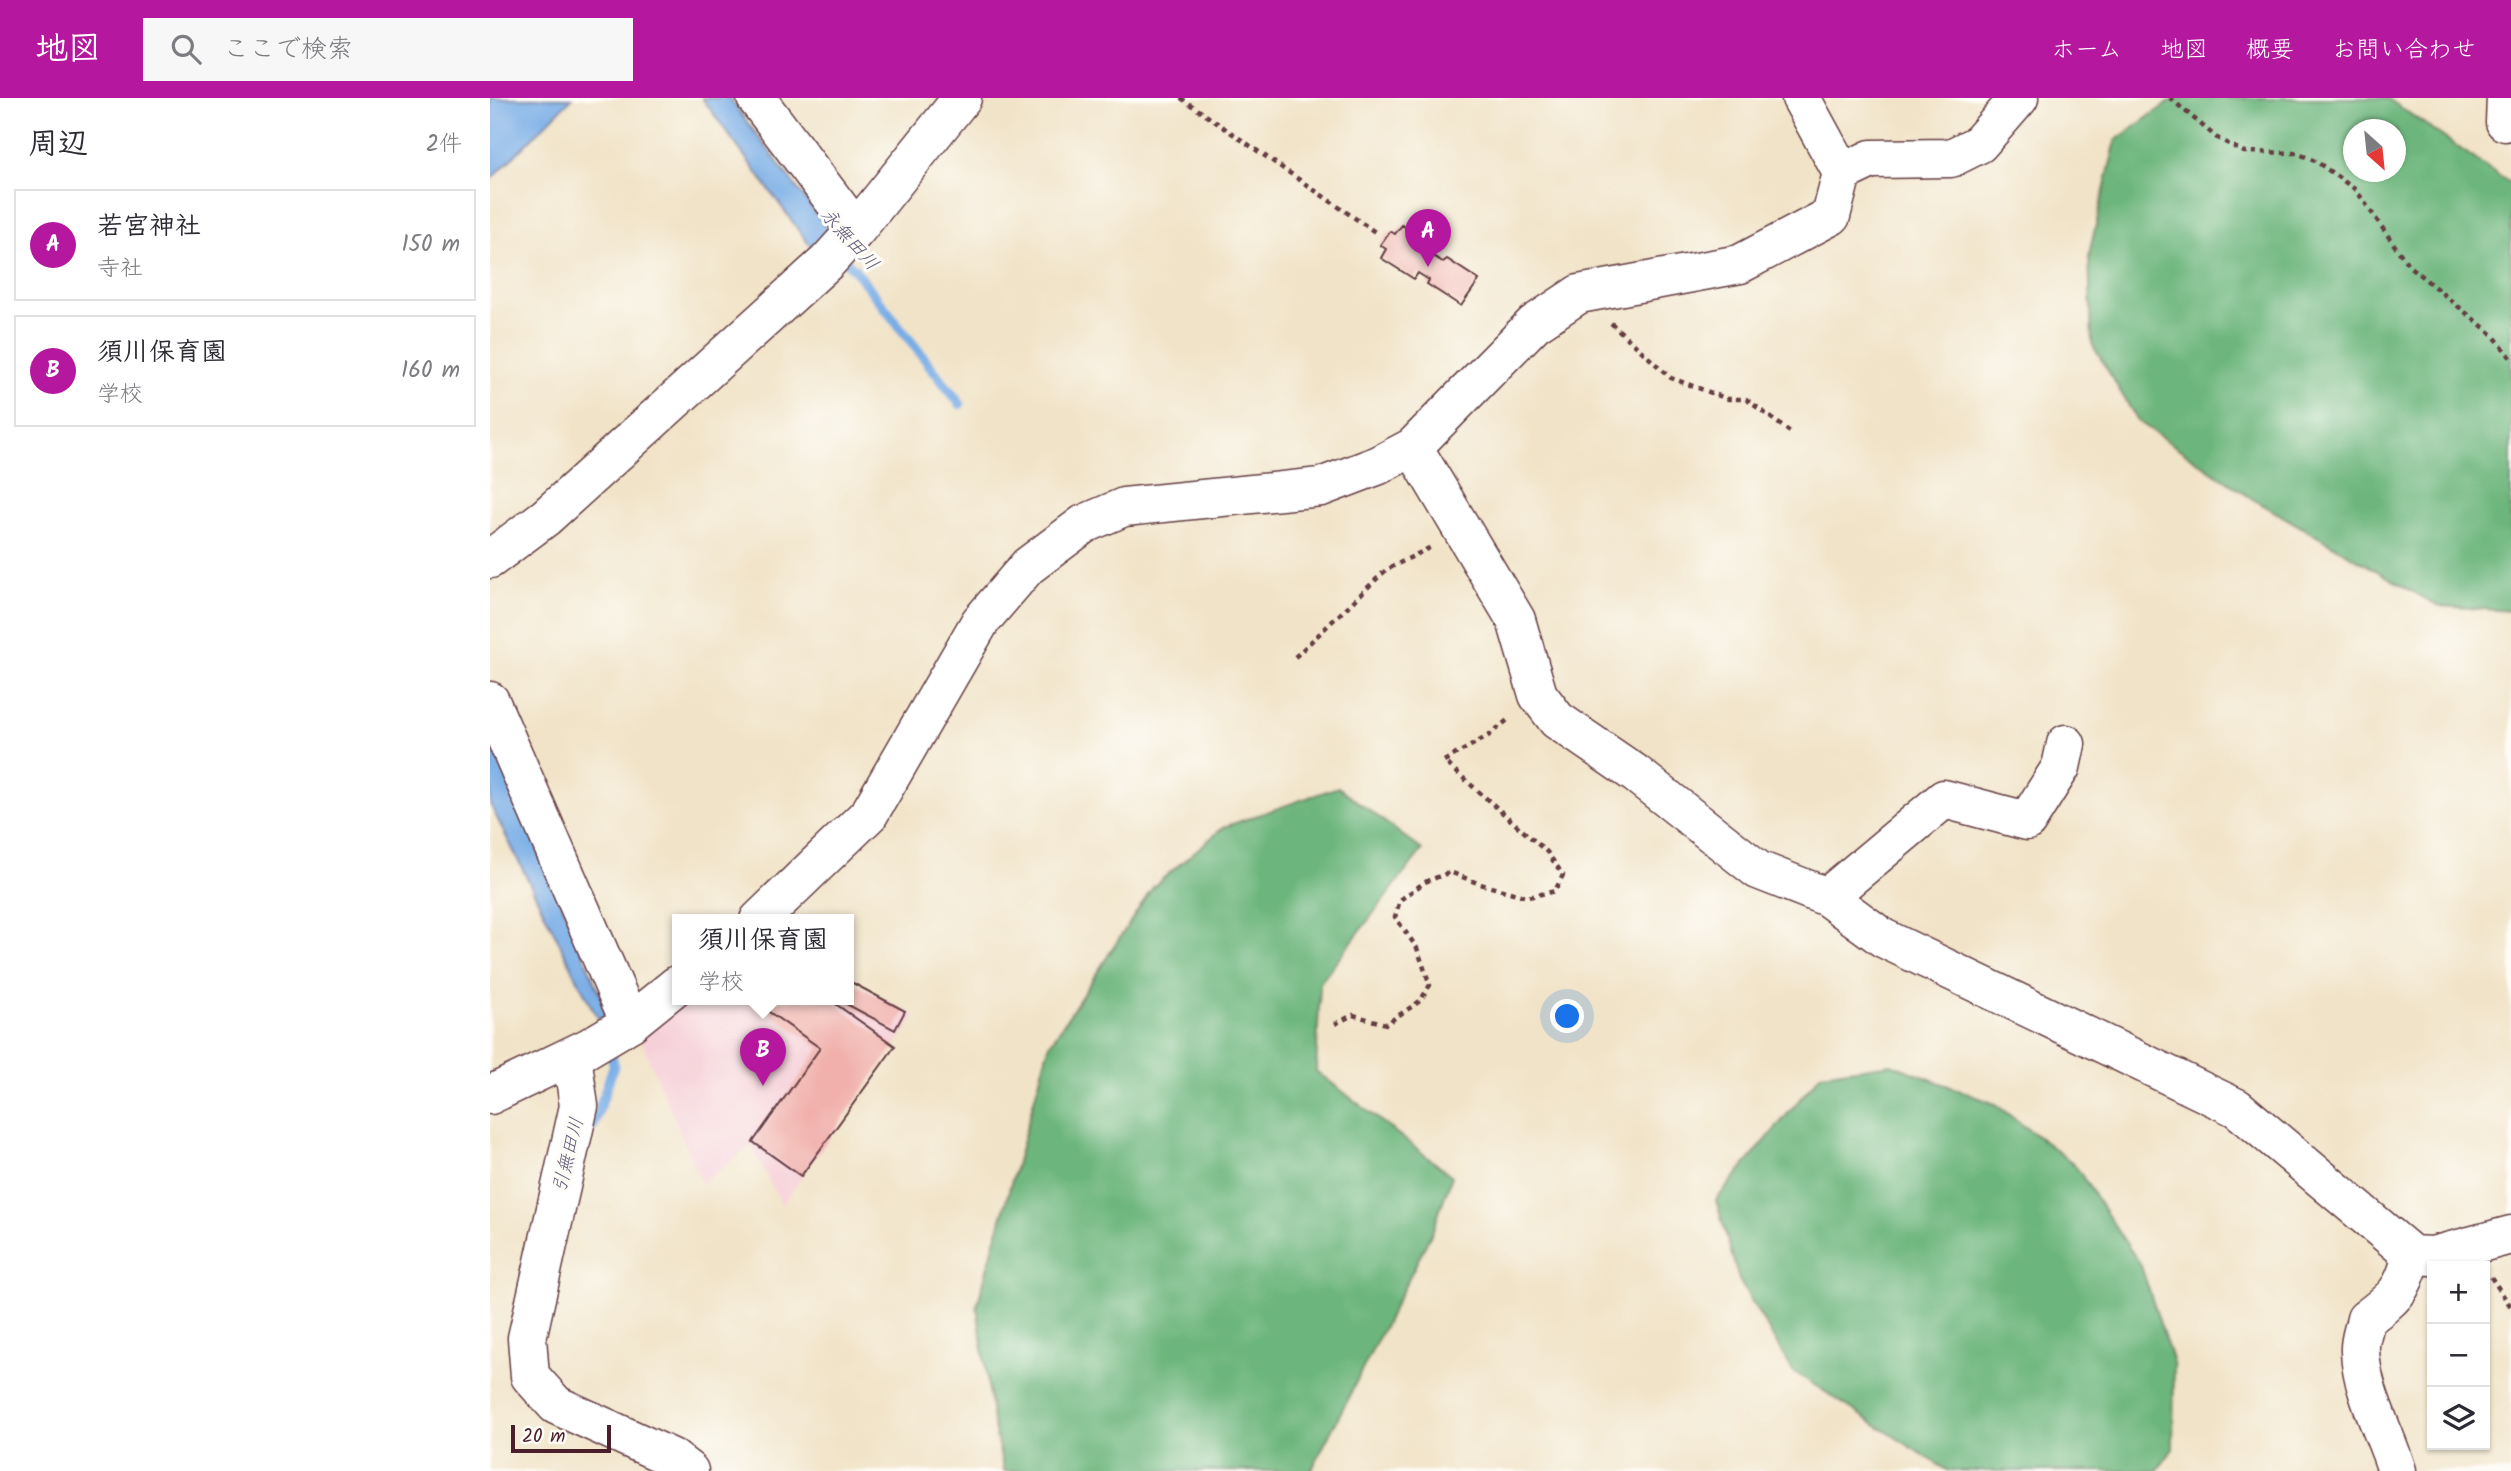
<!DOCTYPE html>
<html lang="ja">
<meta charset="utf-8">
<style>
:root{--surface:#fff;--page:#f7f7f7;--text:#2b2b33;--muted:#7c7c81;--line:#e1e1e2;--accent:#b5179e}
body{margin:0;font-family:Kalam,"Klee One",sans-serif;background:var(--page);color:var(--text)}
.controls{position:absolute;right:21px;bottom:21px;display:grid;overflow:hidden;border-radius:0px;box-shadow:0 2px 5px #0004}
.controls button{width:63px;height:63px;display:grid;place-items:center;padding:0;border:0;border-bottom:2px solid var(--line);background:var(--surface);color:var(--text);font:35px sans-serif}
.compass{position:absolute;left:1853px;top:21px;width:63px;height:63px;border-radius:50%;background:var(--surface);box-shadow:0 2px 5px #0004;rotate:153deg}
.scale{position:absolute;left:21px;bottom:18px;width:100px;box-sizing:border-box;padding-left:7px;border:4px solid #4a1f2b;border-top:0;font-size:19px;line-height:24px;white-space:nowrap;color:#4a1f2b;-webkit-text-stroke:5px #fdfcf7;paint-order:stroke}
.you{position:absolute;left:1078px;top:919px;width:24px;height:24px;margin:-18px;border:5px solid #fff;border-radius:50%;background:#1a73e8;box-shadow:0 0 0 10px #1a73e833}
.badge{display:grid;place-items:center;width:46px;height:46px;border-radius:50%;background:var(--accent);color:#fff;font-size:23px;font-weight:700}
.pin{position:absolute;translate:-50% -58px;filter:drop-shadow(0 2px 4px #0008)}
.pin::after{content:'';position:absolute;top:37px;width:24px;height:21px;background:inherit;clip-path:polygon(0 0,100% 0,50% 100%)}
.popup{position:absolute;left:182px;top:816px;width:182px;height:91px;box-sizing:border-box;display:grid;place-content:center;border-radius:0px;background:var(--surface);filter:drop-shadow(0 2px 5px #0005);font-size:23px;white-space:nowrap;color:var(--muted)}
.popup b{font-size:26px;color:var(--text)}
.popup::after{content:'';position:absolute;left:50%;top:100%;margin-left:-14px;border:14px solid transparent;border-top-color:var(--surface)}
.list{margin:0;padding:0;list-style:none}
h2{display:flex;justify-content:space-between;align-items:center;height:91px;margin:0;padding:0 28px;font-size:30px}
h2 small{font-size:23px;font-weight:400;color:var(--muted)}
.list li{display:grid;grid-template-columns:46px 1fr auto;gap:21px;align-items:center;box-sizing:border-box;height:112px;margin:0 14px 14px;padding:0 14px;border:2px solid var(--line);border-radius:0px}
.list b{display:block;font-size:26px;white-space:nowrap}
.list p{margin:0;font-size:23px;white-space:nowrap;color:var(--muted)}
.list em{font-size:23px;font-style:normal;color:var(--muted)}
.icon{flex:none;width:38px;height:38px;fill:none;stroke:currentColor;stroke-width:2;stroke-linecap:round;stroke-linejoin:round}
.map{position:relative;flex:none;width:2021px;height:1373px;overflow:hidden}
header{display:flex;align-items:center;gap:42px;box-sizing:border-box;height:98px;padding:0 35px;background:var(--accent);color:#fff}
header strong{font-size:33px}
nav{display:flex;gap:38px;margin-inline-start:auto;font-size:24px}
.search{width:490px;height:63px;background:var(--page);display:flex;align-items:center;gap:18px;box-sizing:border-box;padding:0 24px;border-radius:0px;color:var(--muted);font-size:26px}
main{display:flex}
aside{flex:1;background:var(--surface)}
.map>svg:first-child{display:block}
.built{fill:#f6cfd8}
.forest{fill:#6cb57c;stroke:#5b6a54;stroke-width:2;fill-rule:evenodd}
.water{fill:#79ade6;stroke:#626688;stroke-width:2}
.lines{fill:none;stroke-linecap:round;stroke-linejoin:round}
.stream{stroke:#79ade6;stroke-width:10}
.building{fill:#f1b0ab}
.minor-casing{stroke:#633c42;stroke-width:41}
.path{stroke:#633c42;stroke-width:4.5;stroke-dasharray:5 5;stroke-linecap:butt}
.minor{stroke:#fff;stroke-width:38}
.labels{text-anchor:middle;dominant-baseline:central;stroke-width:6;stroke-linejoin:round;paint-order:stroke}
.water-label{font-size:19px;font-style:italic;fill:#5d5876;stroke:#fdfcf7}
</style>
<header>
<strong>地図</strong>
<div class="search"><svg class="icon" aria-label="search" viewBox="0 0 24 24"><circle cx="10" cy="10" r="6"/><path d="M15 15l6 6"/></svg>ここで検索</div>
<nav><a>ホーム</a><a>地図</a><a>概要</a><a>お問い合わせ</a></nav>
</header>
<main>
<aside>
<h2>周辺<small>2件</small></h2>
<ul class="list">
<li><span class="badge">A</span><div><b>若宮神社</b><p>寺社</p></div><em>150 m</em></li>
<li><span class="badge">B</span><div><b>須川保育園</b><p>学校</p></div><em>160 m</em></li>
</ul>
</aside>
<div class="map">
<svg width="2021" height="1373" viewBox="0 0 2021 1373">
<rect width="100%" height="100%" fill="#fdfcf7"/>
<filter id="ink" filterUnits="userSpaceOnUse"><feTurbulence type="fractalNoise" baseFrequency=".0143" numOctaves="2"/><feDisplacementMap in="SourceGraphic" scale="14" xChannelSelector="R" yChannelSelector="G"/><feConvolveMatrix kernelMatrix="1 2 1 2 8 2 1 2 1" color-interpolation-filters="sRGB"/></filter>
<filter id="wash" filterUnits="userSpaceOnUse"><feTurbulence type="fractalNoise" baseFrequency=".00686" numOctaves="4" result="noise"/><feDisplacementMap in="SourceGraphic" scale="28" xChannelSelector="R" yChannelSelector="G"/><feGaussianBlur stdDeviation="1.57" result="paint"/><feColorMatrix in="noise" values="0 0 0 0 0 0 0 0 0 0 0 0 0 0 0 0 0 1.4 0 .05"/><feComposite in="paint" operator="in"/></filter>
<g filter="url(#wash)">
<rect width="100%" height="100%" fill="#f1e3c7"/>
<path class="built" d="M359,882L426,918L292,1107L261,1048L212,1086L145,928L187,902H359Z"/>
<path class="forest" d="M1685,0H1897L2021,86V513L1948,508L1761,400L1648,323L1602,246L1599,156L1626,42ZM1864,32H1906V74H1864Z
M848,689L932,752L830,885L826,973L962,1078L942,1134L821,1373H514L503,1325L487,1208L559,948L663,789L734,729Z
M1401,966L1505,1006L1584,1066L1651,1168L1684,1268L1683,1351L1667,1373H1458L1303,1273L1249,1182L1226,1102L1331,976Z"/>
<path class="water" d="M0,0H82L0,82Z
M212,0H239L340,134L324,153Z
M0,638L114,905L118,935L102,910L0,706Z"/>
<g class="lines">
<path class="stream" d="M351,159L365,172L470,306
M103,1029L124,967L119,947"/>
</g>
<g id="blocks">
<path class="building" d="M912,127L947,150L943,158L953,164L957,161L989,182L971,208L937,186L939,182L928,175L924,181L891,160L896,151L890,147L900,133L905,136Z
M359,883L415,913L405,932L349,902H359Z
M277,902H340L405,948L311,1078L263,1044L330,950L272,909Z"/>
</g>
</g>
<g filter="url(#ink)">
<use href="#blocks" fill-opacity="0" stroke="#633c42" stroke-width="2"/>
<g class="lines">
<g class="minor-casing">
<path id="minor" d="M266,0L366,132
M2015,24L2016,0
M1352,75L1381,61L1461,60L1489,46L1529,0
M923,349L1026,522L1048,597L1067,622L1146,676L1268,772L1337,799L1393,840L1747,1010L1922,1157C1913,1193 1905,1199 1876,1221C1874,1231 1869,1243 1870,1253C1872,1296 1895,1333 1907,1373
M0,461L56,419L337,164L366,132L472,0
M0,603L140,925
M1337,799L1454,701L1537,723L1571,669L1576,646
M269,822L379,716L490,524L538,468L594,426L634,409L831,389L889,367L923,349L1044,226L1089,196L1250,166L1341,118L1352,75L1311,0
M82,958L89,1008L37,1240L40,1278L66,1307L182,1360L199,1373
M0,997L98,950L140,925L187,887
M1922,1157L1942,1158L2021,1137"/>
</g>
<path class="path" d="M691,0L885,134
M1680,0L1727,40L1754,54L1807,55L1827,64L1866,92L1919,168L2003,237L2021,260
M1121,225L1181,280L1238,301H1256L1300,334
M805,559L896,472L941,449
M845,926L863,917L896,926L930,903L940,887L927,850L905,819L910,802L935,784L960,774L990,786L1038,799L1065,793L1073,777L1057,754L954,663L998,638L1020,620
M2001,1179L2021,1209"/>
<use href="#minor" class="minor"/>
</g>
</g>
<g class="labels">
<g class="water-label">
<text transform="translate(359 142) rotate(48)">永無田川</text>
<text transform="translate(79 1057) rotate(-76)">引無田川</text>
</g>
</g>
</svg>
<div class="controls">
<button>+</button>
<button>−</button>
<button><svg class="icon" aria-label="layers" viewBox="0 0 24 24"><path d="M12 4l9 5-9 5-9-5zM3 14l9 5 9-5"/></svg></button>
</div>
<svg class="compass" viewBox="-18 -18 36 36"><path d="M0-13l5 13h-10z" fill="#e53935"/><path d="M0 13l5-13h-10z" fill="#7c7c81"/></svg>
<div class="scale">20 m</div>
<div class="you"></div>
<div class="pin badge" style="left:938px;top:169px">A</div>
<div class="pin badge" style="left:273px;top:988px">B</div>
<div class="popup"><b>須川保育園</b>学校</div>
</div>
</main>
